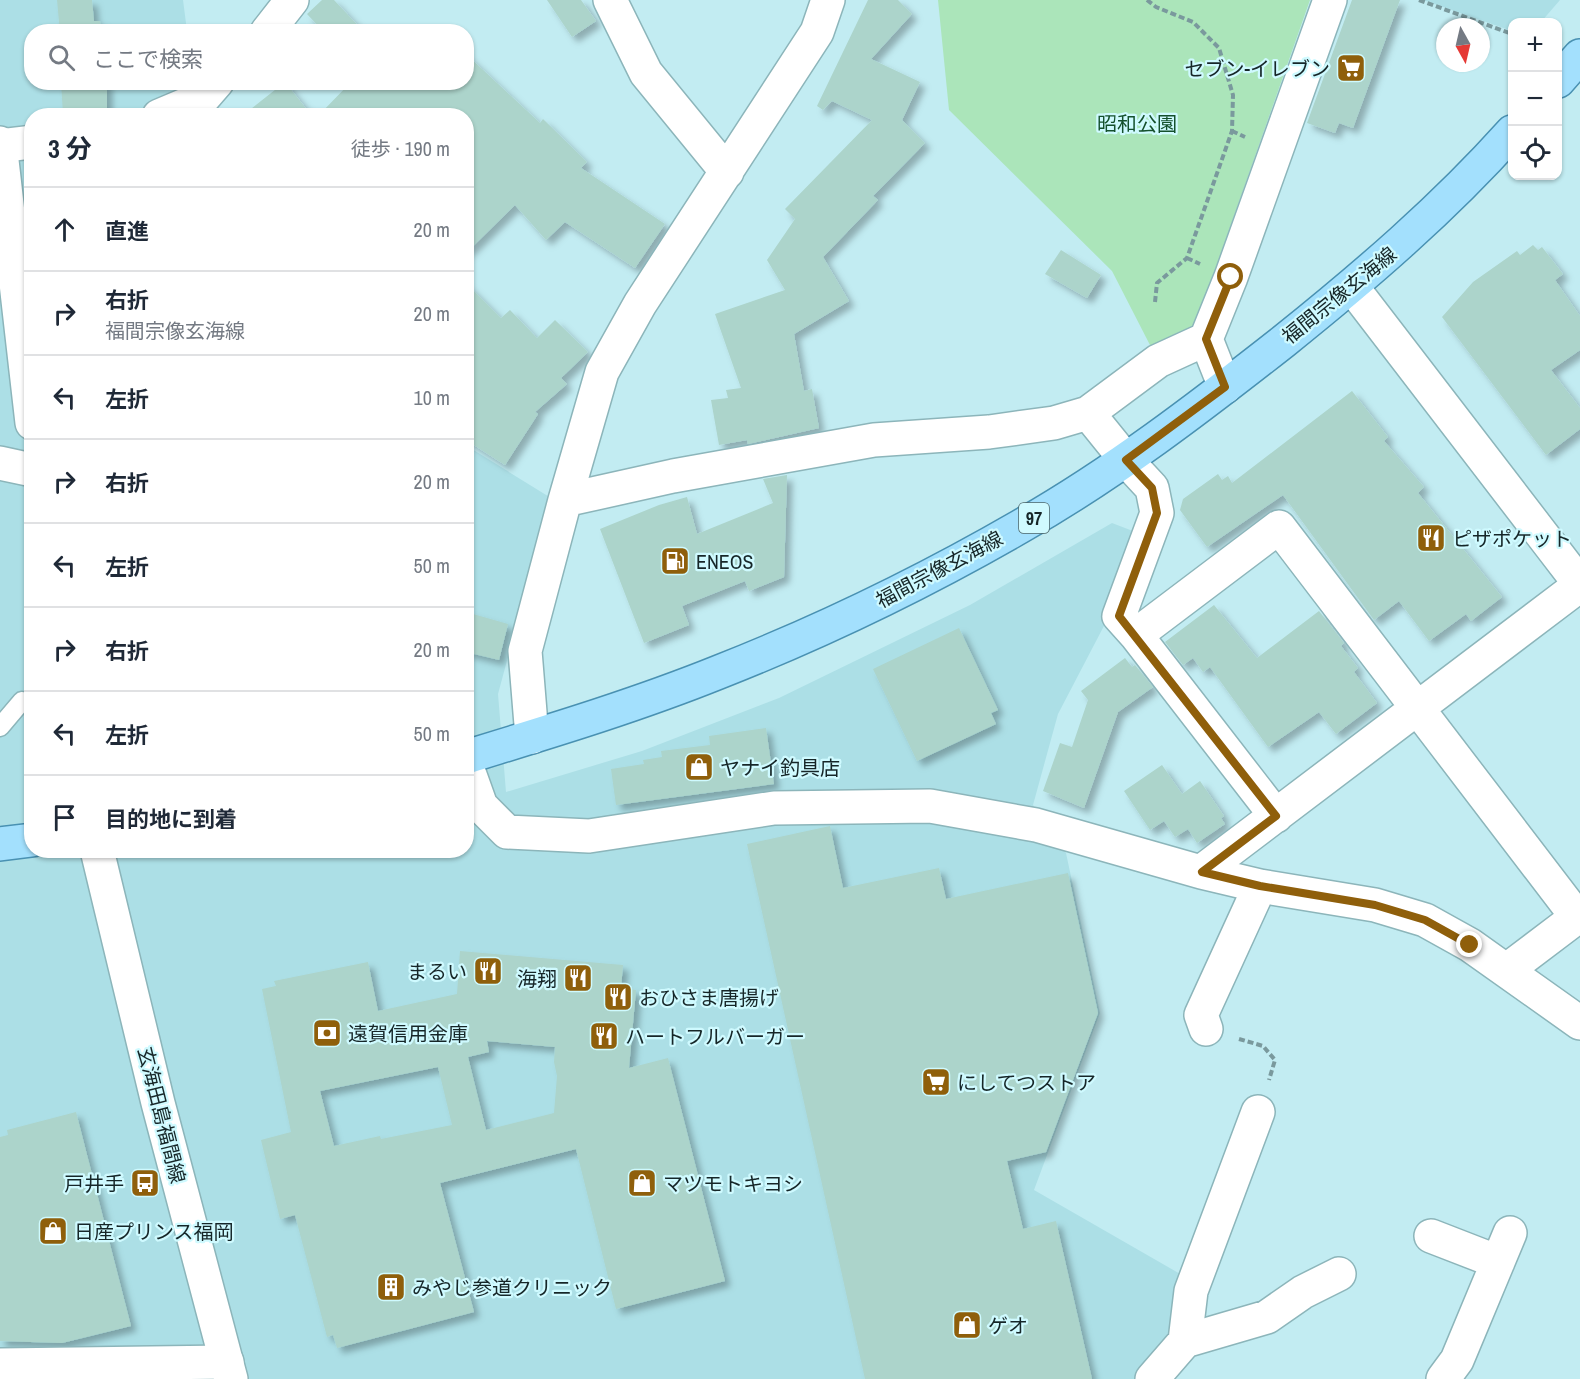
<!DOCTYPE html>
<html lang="ja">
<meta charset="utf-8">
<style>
:root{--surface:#fff;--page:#f6f6f7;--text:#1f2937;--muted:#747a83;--line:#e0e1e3}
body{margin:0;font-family:"Archivo Narrow","Noto Sans JP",sans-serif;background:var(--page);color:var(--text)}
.controls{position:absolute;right:18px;top:18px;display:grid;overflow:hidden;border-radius:12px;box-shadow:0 2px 4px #0004}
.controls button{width:54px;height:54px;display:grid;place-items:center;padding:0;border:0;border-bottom:2px solid var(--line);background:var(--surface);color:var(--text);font:30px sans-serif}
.compass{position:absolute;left:1436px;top:18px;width:54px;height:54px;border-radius:50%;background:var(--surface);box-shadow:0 2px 4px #0004;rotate:172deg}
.stop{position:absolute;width:18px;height:18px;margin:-14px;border:4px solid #8f5f0b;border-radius:50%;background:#fff}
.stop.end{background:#8f5f0b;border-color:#fff;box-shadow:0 2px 6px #0008}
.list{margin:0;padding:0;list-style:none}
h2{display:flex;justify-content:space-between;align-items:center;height:78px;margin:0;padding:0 24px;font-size:26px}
h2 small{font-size:20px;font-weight:400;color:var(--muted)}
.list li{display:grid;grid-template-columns:39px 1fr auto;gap:18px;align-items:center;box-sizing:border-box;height:84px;padding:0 24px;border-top:2px solid var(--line)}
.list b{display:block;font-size:22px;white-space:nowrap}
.list p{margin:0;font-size:20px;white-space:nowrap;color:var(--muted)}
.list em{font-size:20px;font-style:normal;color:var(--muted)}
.icon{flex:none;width:33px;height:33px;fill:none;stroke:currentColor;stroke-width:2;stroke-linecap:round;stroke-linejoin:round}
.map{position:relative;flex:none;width:1580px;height:1379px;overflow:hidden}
.search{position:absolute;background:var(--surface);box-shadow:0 2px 4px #0004;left:24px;top:24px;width:450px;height:66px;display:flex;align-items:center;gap:15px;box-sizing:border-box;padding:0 21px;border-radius:24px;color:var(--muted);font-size:22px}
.panel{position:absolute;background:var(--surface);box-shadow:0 2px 4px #0004;left:24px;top:108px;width:450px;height:750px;border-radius:24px}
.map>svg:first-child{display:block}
.built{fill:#acdfe6}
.green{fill:#abe5ba}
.building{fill:#acd4cb;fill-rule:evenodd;filter:url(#shadow)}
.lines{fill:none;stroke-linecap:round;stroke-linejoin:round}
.service-casing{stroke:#8cb5ba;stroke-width:21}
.minor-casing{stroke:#8cb5ba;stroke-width:36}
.tertiary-casing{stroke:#8cb5ba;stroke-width:36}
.secondary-casing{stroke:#8cb5ba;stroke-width:36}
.primary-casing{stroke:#4991b2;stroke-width:36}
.path{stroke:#7a999d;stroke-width:4;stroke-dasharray:6 3;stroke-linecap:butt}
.service{stroke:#fff;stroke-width:18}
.minor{stroke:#fff;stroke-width:33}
.tertiary{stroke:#fff;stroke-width:33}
.secondary{stroke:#fff;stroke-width:33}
.primary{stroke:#a3e0fd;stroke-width:33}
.route{stroke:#8f5f0b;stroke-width:8}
.labels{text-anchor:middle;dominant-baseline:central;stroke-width:4.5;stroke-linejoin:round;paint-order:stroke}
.shield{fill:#cffaff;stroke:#4e6668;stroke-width:1.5}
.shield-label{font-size:18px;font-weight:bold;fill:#162628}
.poi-label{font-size:20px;fill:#162628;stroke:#cffaff;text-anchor:start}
.park-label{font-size:20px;fill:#14502c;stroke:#cffaff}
.street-label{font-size:20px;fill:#162628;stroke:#cffaff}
</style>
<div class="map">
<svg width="1580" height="1379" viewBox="0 0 1580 1379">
<defs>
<filter id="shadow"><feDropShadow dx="5.5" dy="5.5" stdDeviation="3" flood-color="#0004"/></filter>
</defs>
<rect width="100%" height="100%" fill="#c2ecf2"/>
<path class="built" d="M0,0H183L187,31L32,32V82L194,83L198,115L32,116V850H466L467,446L551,498L498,694L506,792L642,751L779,698L970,605L1112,523L1138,533L1106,622L1058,714L1033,805L1066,853L1100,1013L1034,1190L1182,1275L1170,1343L1139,1379H0Z
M1423,0H1560L1541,22H1512V31Z"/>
<path class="green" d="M938,0H1310L1195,327L1151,347L1112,271L949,110Z"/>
<path class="building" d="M57,0H92L94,21H100L101,31L105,32H60Z
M322,0H334L364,32H324L307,14Z
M547,0H581L596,21L572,37Z
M868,0H898L912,14L871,59L920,82L902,120L925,143L873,196L878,200L823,257L849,301L794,334L804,391L812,389L819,428L748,444L747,440L719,445L711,400L728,398L726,390L741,388L715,314L785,290L767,260L795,219L785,209L872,120L832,101L823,110L817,106Z
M1352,0H1400L1353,128L1339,123L1335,133L1307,123Z
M466,54L540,123L543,119L587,162L581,168L665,224L635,268L565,222L546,240L515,205L466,253V116H318L351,82H466Z
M61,82H107V112L63,114Z
M285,82L312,116H242Z
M1533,245L1538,250L1542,247L1563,274L1555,280L1580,316V350L1551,370L1580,408V429L1546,455L1442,317L1473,282L1517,251L1520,255Z
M1061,250L1101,275L1087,298L1045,274Z
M466,283L501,318L510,310L537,338L555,320L588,352L561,378L567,384L535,412L538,414L505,465L466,440Z
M1352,391L1388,437L1384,441L1424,487L1418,493L1502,597L1471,621L1466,614L1429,641L1399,601L1374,620L1283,495L1207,547L1180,510L1183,499L1218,474L1222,480L1228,476L1232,483Z
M787,475L784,577L749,591L745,581L682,606L689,625L644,643L600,529L659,505L687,497L697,534L773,503L763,479Z
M1214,605L1257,658L1319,611L1344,643L1341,646L1358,668L1354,672L1377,703L1336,734L1319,712L1268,747L1210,667L1203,672L1193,658L1183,665L1165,642Z
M466,612L508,624L499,660L466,652Z
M959,628L998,710L991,713L996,724L917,761L873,669Z
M1125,658L1132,667L1135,665L1153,687L1118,712L1084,808L1043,791L1060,743L1072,747L1088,700L1081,691Z
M766,728L774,784L616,805L611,769L644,764L643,760L662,757L661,751L710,745L709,736Z
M1162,765L1182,794L1200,781L1224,816L1221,818L1225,824L1197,843L1188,829L1175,837L1164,821L1150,830L1124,791Z
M830,826L843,888L939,868L946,899L1068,873L1098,1013L1046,1152L1007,1161L1023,1229L1056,1221L1092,1379H865L747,844Z
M460,951L623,965L621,988L636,990L629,1068L668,1058L725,1281L616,1309L576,1149L440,1183L474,1312L337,1348L333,1335L327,1337L295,1215L280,1219L261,1140L291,1132L262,989L276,986L274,981L368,962L378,1011L457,994ZM487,1041L555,1047L554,1062L557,1076L554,1113L486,1130L468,1057L489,1052ZM438,1067L452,1125L381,1139L380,1136L334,1146L320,1091Z
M76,1112L131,1326L62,1343L0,1341V1137L8,1135L7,1130Z"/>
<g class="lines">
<g class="service-casing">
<path id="service" d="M0,727L22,701"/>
</g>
<g class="minor-casing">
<path id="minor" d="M610,0L646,73L727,172
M267,32L292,0
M159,116L204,97L217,82
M0,146L32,142
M1225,387L1206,339L1231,277L1330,0
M1088,413L1126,460L1152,488L1157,513L1119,616L1136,635
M0,463L32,470
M565,500L673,476L874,440L989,432L1054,423L1088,413L1158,361L1206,339
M532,737L525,651L565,500L602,372L640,304L817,32L828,0
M466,764L481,806L507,832L589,836L774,808L930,806L1036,825L1201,872L1260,886L1375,905L1425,920L1470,945L1580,1023
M1276,816L1136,635L1279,527L1577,917L1507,970
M1201,872L1580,585
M1206,1029L1201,1015L1260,886
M1431,1236L1498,1262
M1185,1341L1267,1317L1303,1292L1339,1274
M0,1365L227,1362
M1152,1379L1185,1341L1191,1291L1258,1112
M1443,1379L1457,1360L1510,1233"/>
</g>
<g class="tertiary-casing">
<path id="tertiary" d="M1352,287L1580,584"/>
</g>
<g class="secondary-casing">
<path id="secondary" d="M0,143L32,423
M97,850L158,1103L231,1379"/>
</g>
<g class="primary-casing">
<path id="primary" d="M1558,81L1580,56
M466,757C551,731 637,705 719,672C823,631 924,582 1021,526C1114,473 1200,407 1284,341C1365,276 1443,209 1512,132
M0,844L32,840"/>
</g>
<path class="path" d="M1147,0L1156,7L1193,22L1219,48L1233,95L1232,131L1187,258L1157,283L1155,302
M1419,0L1512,34
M1232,131L1245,137
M1187,258L1200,264
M1239,1039L1263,1046L1275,1060L1269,1080"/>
<use href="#service" class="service"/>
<use href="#minor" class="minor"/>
<use href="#tertiary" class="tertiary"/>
<use href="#secondary" class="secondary"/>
<use href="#primary" class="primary"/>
</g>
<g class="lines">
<path class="route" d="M1231,277L1206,339L1225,387L1126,460L1152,488L1157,513L1119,616L1276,816L1202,872L1260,886L1375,905L1425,920L1470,945"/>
</g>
<defs>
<g id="supermarket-square" transform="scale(1.5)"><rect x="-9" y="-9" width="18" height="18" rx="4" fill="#8f5f0b" stroke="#cffaff"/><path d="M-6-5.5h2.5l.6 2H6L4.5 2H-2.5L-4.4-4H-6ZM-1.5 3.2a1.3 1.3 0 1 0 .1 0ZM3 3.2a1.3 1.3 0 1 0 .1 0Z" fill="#fff"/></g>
<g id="restaurant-square" transform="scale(1.5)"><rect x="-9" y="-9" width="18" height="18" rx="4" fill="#8f5f0b" stroke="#cffaff"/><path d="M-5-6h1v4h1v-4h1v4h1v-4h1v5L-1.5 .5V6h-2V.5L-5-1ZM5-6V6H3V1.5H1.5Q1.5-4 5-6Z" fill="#fff"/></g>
<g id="fuel-square" transform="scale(1.5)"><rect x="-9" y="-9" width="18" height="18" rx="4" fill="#8f5f0b" stroke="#cffaff"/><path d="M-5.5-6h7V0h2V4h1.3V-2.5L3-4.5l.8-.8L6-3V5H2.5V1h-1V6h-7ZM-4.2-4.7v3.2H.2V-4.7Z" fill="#fff"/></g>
<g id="shop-square" transform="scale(1.5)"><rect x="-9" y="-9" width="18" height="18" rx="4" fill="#8f5f0b" stroke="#cffaff"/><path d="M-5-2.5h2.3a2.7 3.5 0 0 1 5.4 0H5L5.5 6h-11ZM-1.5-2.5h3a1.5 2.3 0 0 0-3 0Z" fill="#fff"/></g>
<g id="bank-square" transform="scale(1.5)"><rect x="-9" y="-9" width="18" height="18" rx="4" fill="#8f5f0b" stroke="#cffaff"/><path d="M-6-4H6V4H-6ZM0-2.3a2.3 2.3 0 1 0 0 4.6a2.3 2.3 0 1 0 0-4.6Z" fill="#fff"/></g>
<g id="bus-square" transform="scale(1.5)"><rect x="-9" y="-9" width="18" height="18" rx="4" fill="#8f5f0b" stroke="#cffaff"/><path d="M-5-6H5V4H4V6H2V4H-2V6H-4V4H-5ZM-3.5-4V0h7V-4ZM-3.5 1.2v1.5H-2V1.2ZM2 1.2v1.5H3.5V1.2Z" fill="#fff"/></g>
<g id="building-square" transform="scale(1.5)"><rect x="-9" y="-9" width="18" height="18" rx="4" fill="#8f5f0b" stroke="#cffaff"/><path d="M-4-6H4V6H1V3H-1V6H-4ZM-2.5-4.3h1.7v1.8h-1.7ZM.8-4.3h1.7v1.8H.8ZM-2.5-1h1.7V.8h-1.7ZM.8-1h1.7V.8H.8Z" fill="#fff"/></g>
</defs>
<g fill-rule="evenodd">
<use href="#supermarket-square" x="1351" y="68"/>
<use href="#restaurant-square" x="1431" y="538"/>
<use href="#fuel-square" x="675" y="561"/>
<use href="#shop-square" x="699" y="767"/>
<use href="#restaurant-square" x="488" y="971"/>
<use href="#restaurant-square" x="578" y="978"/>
<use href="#restaurant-square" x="618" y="997"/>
<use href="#bank-square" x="327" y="1033"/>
<use href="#restaurant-square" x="604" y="1036"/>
<use href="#supermarket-square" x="936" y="1082"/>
<use href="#bus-square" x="145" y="1183"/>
<use href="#shop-square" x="642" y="1183"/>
<use href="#shop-square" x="53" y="1231"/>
<use href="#building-square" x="391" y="1287"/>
<use href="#shop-square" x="967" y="1325"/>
</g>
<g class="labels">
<rect class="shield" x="1019" y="503" width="30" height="30" rx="4.5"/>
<g class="shield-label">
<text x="1034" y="518">97</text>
</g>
<g class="poi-label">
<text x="1330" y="68" text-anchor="end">セブン-イレブン</text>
<text x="1452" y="538">ピザポケット</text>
<text x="696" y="561">ENEOS</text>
<text x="720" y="767">ヤナイ釣具店</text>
<text x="467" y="971" text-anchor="end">まるい</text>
<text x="557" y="978" text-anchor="end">海翔</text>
<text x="639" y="997">おひさま唐揚げ</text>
<text x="348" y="1033">遠賀信用金庫</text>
<text x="625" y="1036">ハートフルバーガー</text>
<text x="957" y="1082">にしてつストア</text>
<text x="124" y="1183" text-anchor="end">戸井手</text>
<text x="663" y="1183">マツモトキヨシ</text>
<text x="74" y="1231">日産プリンス福岡</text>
<text x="412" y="1287">みやじ参道クリニック</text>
<text x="988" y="1325">ゲオ</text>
</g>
<g class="park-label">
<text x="1137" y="123">昭和公園</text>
</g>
<g class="street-label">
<text transform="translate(1339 295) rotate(-39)">福間宗像玄海線</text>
<text transform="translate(939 569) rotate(-28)">福間宗像玄海線</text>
<text transform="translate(162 1115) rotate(76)">玄海田島福間線</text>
</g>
</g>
</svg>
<div class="controls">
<button>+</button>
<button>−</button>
<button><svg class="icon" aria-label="locate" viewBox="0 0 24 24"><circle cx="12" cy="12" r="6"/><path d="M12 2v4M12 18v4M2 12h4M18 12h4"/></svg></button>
</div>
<svg class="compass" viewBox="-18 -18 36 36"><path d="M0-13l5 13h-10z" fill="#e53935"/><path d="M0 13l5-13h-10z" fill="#747a83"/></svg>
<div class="stop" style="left:1231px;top:277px"></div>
<div class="stop end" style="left:1470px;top:945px"></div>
<div class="search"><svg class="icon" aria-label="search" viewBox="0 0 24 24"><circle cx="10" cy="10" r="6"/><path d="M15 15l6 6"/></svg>ここで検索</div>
<section class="panel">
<h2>3 分<small>徒歩 · 190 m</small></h2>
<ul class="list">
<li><svg class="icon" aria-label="ahead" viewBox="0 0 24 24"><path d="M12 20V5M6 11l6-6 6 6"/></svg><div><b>直進</b></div><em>20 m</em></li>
<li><svg class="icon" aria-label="right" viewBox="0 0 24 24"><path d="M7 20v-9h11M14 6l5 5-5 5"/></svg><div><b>右折</b><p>福間宗像玄海線</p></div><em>20 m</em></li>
<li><svg class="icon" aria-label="left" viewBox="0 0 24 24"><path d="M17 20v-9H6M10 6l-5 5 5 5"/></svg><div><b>左折</b></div><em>10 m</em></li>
<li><svg class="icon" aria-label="right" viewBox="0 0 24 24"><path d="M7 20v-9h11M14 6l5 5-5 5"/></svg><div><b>右折</b></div><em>20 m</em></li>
<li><svg class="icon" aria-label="left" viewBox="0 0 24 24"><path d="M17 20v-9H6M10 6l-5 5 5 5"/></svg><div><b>左折</b></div><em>50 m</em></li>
<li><svg class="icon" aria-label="right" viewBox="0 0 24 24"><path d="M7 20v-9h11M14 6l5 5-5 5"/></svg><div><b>右折</b></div><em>20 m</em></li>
<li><svg class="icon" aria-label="left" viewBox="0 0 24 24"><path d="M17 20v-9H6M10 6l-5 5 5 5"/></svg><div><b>左折</b></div><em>50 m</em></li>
<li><svg class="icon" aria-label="arrive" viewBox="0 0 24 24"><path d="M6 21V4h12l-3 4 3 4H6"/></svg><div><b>目的地に到着</b></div></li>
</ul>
</section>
</div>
